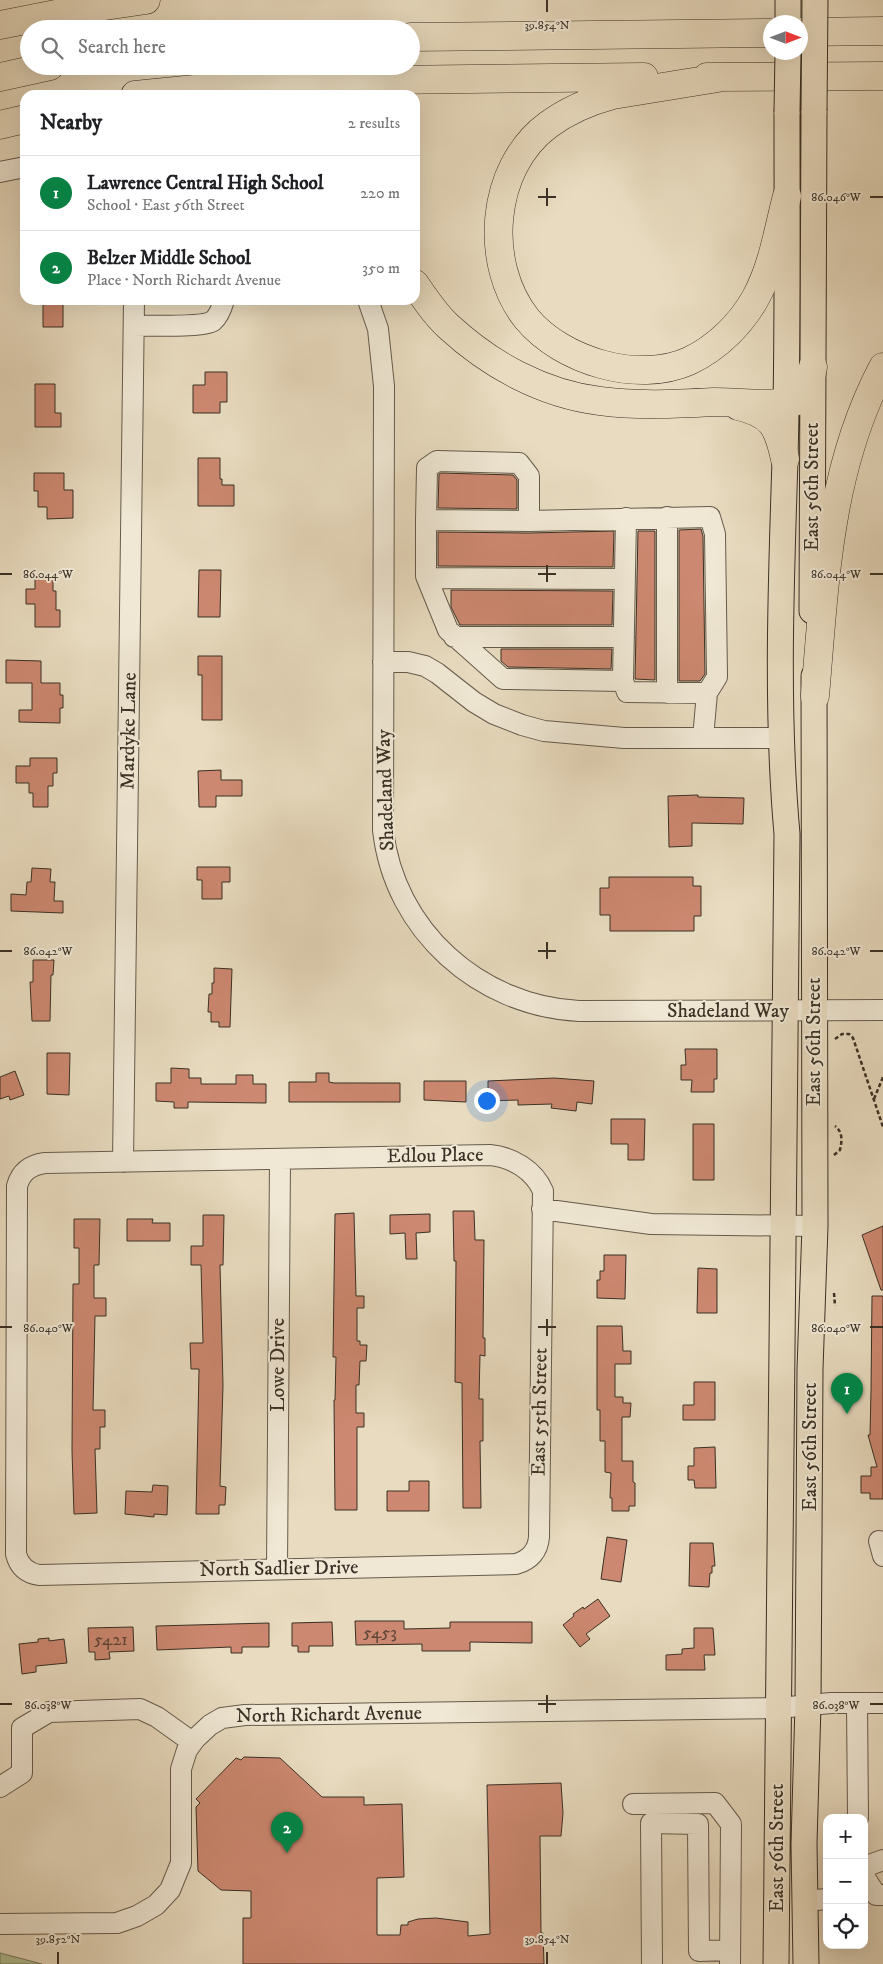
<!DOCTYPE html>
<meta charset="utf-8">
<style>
:root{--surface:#fff;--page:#f2f2f2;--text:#202124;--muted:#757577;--line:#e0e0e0;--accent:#0b8043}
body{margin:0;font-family:"IM FELL DW Pica",serif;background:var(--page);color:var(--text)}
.controls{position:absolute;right:15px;bottom:15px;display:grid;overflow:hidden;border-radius:10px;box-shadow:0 5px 20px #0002}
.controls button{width:45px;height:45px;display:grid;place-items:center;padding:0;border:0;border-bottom:1px solid var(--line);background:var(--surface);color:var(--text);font:25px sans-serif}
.compass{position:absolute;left:763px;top:15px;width:45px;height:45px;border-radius:50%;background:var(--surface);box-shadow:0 5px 20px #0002;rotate:90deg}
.you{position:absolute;left:486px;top:1100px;width:18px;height:18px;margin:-12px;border:4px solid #fff;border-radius:50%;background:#1a73e8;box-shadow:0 0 0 8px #1a73e833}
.badge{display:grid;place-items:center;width:32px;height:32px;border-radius:50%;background:var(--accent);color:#fff;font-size:16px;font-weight:700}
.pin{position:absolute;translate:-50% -41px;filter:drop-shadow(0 1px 2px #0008)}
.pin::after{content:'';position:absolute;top:26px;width:18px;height:15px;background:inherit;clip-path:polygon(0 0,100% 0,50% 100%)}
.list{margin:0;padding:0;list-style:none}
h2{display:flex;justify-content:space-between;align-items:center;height:65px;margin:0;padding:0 20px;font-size:21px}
h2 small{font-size:16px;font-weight:400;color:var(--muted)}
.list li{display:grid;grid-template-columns:32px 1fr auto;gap:15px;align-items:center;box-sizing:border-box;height:75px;padding:0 20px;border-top:1px solid var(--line)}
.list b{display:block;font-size:19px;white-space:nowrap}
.list p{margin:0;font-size:16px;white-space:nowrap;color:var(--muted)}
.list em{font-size:16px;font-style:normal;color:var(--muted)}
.icon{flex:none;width:28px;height:28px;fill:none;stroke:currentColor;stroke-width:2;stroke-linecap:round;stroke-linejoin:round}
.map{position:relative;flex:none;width:883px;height:1964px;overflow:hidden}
.search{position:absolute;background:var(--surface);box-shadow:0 5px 20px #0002;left:20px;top:20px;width:400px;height:55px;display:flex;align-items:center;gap:12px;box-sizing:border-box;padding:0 18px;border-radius:28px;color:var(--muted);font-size:19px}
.panel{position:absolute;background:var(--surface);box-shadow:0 5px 20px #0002;left:20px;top:90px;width:400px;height:215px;border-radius:15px}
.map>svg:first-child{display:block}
.grass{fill:#b0c196;stroke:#75785e}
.building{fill:#cc8870;stroke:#3a3025}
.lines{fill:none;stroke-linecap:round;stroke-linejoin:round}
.minor-casing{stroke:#665b4c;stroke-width:22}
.major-casing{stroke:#3a3025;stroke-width:27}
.highway-casing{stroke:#3a3025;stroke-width:29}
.path{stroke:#3a3025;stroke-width:2.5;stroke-dasharray:4 2.5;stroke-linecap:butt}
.minor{stroke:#f0e8d5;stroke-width:20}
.major{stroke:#e8dbbf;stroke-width:25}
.highway{stroke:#e8dbbf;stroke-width:28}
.major-bridge-casing{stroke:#3a3025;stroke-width:27;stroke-linecap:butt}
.major-bridge{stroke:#e8dbbf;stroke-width:25}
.ticks{fill:none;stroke:#3a3025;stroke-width:2}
.labels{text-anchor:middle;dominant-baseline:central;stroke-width:4;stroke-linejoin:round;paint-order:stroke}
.number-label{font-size:18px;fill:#5e4638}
.street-label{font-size:20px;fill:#3a3025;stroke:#f0e8d5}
.ticks-label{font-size:12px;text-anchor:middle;fill:#3a3025;stroke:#f0e8d5;stroke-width:4;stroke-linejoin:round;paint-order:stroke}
</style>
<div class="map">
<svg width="883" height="1964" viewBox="0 0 883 1964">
<rect width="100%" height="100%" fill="#e8dbbf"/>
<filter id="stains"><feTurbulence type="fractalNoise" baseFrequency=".004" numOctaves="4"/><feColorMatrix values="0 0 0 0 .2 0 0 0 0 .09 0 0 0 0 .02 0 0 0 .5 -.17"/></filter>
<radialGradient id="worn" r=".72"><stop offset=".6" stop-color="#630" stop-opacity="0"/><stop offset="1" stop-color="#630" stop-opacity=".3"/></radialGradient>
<path class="grass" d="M0,1953L42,1964H0Z"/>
<path class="building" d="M43,300H63V327H43Z
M205,372H227V402H220V413H193V385H205Z
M35,384H55V413H61V427H35Z
M198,458H220V479H222V485H234V506H198Z
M34,473H64V490H73V518L47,519V507H38V491H34Z
M441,473L513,475L517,480V509L438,508L439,474Z
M701,529L703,536L705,674L700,681H679V530Z
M614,531L613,567L438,566V532L529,533Z
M638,531H655V680L635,679Z
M199,570H221L220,617H198Z
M35,576H53V591H56V610H60V627H35V604H26V589H35Z
M451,590L613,591L612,625H460L451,607Z
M501,649H612L611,669L508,667L501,661Z
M198,656H222V720H202V675H198Z
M6,660L41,661V683H60V695H63V708H60V723L19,722V710H32V683H6Z
M30,758H57V773H53V786H48V807H33V793H29V783H16V766H30Z
M221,770V780H242V796H216V807H199L198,771Z
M698,795V797L744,798L743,824L692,823V846L669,847L668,796Z
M197,867H230V882H222V899H202V880H197Z
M32,868L51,869L50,882H55L54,901H63V913L11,911V894L26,895L27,882H31Z
M609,877H693V886H701V916H694V931H610V915H600V888H609Z
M33,960H54L53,975H51L50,1021H32L30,982H33Z
M214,968L232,969L230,1027H219V1022H211V1012H208L209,994H212V983H214Z
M685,1049H717V1079H714V1092H691L692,1080H681V1065H686Z
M47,1053H70L69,1095L47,1094Z
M171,1068L189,1069V1078H201V1084H236V1075H253V1084H266V1103L188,1102V1108H174V1102L156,1101V1083H171Z
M15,1071L24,1095L10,1100L9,1096L0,1099V1077Z
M316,1073H329V1082L334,1083H400V1102H289V1082H316Z
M554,1078L594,1081L592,1104L577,1102L576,1111L551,1108L552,1104L518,1105V1100L488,1101V1081Z
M424,1081H466V1102L424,1100Z
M611,1119H645L644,1160H628V1144H611Z
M693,1124H714V1180H693Z
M453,1211H474L475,1240H484L483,1338H485V1356L480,1355L479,1399H483V1441H480L481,1508H463L462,1383L455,1382L456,1261H454Z
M354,1213L356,1296H364V1308H357V1341H360V1345H367L366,1361H360L359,1385H356V1413H364V1427H357V1510H335L334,1400H335L336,1357H333L335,1214Z
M430,1214V1232L416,1233L417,1259H406L405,1233L390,1234V1215Z
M203,1215H224L223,1265H220L223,1385L220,1486L226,1487L225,1505H219V1514H196L199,1369H191L190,1343H203L201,1265H191V1246H203Z
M74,1219H100L99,1265H94V1298H106V1316H95L93,1410H105V1427H100V1449H95L97,1513L74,1514L72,1451L73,1284H79V1248H74Z
M127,1219H153L152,1223H170V1241H127Z
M883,1226V1290H881L862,1235Z
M604,1255H626L625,1299L597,1298V1280H600V1271H604Z
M698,1268L717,1269V1313H697Z
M872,1296H883V1499H870V1493H861V1476H871V1467H877L868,1435H870L871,1391Z
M597,1326H622L623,1351H631V1364H615V1397H623V1403H631L630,1417H622V1461H633V1482L635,1483V1506H629V1511H612V1498H610L611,1473L605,1472V1441H600V1410H597Z
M694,1382H715V1420H683V1405H694Z
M715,1447L716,1488H695L694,1480H688V1466H694V1448Z
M409,1481H429V1511H387V1491H409Z
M153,1485L168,1486L167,1515L154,1514V1517L125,1514L126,1491L152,1492Z
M607,1537L627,1540L621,1582L601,1579Z
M690,1543H713L715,1566H712V1573H710L709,1587L689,1586Z
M598,1599L610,1616L586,1634L590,1639L580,1647L563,1625L574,1616L573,1614L583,1607L584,1609Z
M355,1621H404V1629L450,1628V1622H532V1643L470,1642V1651H422V1644L356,1645Z
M332,1622L333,1646H309V1652H298V1646H292V1623Z
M269,1623V1647H242V1653H231V1647L157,1650L156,1626Z
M133,1627L134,1651L109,1652L110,1659L95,1660V1652H89L88,1628Z
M694,1628H713L715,1655H704L705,1670H666V1655L682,1654V1649L694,1648Z
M49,1638V1641L64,1639L67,1663L36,1666V1672L22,1674L19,1644L38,1642V1639Z
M244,1757L280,1758L322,1797H364V1805L402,1804L404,1877L377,1878V1935H400L401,1925H408V1922L418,1919L436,1918L468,1922V1936L490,1934L487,1785L561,1783L563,1813L561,1836H540L541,1933H543L544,1964H243V1918H251V1891L221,1890L198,1871L196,1807L200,1803L196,1799L236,1758L241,1760Z"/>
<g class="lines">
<g class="minor-casing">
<path id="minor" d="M0,172L25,167
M368,300L378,329L384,386L383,830C394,930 479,1006 579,1011L883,1010
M134,326C150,325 202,328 213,321C219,316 222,307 224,300
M667,517V693
M426,520V576L448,630L503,679L623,681L627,692L707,693
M529,521V476L519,463L437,461L427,468L426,520L529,521L710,517L715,534L717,677L707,693L703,738
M427,578L625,579
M454,637H624
M383,662H408L425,666L437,673L474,702L494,714L522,725L544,731L624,738H782
M623,681L626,518
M490,1155C512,1157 534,1170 543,1191L539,1537C538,1551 530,1560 516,1564L39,1575C27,1573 19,1566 16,1554L17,1186C21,1172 30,1165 45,1163Z
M123,1162L134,300
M542,1209L651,1224L815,1226
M879,1541L883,1556
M277,1569L280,1160
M857,1703L858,1818
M0,1787L22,1773V1728L49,1712L140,1709L157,1717L192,1742
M633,1804L715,1803L731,1824L730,1964
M864,1867L883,1860
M864,1876L876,1895H883
M805,1901L827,1899
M0,1924L117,1923L137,1916L156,1905L170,1890L181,1863V1769L187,1750L195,1739L210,1725L222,1718L245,1715L779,1708L831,1703H883
M652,1964L651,1823L698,1824L699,1951L730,1950"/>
</g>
<g class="major-casing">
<path id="major" d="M788,22V0
M812,611L814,111
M776,1964L787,834C776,710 781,585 785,460C788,344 787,228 787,112
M806,1964L804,1844L808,1705L810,1369L815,1226L814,676"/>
</g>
<g class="highway-casing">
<path id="highway" d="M0,25L71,11L146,0
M800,32L883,31
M411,37L770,33
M0,77L50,66
M707,77L883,76
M724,77L613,95C590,101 567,111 548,125C490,168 483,264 527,319C562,361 638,384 689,361C717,348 742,323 756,297C773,266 778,230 787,196
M135,95L245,84L304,81L644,77
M0,125L25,119
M415,284C425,299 435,314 448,326C490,365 543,394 600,401C637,406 676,404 714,402C740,402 768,406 794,402C808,394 810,382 813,367
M738,406C772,414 778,426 785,459
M815,696C825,582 828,471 883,367"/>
</g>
<path class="path" d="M835,1039L842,1034H849L853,1038L883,1127
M874,1099L883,1077
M834,1155L840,1150C842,1141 843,1132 835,1126
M834,1293L835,1306"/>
<use href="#minor" class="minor"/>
<use href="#major" class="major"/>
<use href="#highway" class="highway"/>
<g class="major-bridge-casing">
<path id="major-bridge" d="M814,111L815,0
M787,112L788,52"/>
</g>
<use href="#major-bridge" class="major-bridge"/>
</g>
<path class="ticks" d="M547,0V12M547,188V206M538,197H556M870,197H883M547,565V582M0,574H12M538,574H556M870,574H883M547,942V959M0,951H12M538,951H556M870,951H883M547,1319V1336M0,1327H12M538,1327H556M870,1327H883M547,1695V1713M0,1704H12M538,1704H556M870,1704H883M58,1952V1964M547,1952V1964"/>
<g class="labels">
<g class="number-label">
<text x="380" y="1633">5453</text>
<text x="111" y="1640">5421</text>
</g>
<g class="street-label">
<text transform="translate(812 487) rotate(-90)">East 56th Street</text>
<text transform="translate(129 731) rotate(-89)">Mardyke Lane</text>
<text transform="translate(386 790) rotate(-92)">Shadeland Way</text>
<text x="728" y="1011">Shadeland Way</text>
<text transform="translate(814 1042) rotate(-90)">East 56th Street</text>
<text transform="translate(435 1156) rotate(-1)">Edlou Place</text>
<text transform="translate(278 1365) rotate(-90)">Lowe Drive</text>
<text transform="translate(540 1412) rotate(-89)">East 55th Street</text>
<text transform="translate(810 1447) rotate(-90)">East 56th Street</text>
<text transform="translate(279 1569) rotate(-1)">North Sadlier Drive</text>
<text transform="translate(329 1715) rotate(-1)">North Richardt Avenue</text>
<text transform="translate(777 1848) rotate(-90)">East 56th Street</text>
</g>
</g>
<g class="ticks-label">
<text x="547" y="29">39.854°N</text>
<text x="836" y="201">86.046°W</text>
<text x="48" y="578">86.044°W</text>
<text x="836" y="578">86.044°W</text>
<text x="48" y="955">86.042°W</text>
<text x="836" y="955">86.042°W</text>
<text x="48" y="1332">86.040°W</text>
<text x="836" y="1332">86.040°W</text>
<text x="48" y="1709">86.038°W</text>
<text x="836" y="1709">86.038°W</text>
<text x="58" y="1943">39.852°N</text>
<text x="547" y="1943">39.854°N</text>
</g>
<rect width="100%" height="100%" filter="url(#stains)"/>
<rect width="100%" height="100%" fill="url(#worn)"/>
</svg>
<div class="controls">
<button>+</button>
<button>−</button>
<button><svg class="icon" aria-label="locate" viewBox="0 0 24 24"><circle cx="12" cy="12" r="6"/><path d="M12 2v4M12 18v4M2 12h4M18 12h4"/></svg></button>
</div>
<svg class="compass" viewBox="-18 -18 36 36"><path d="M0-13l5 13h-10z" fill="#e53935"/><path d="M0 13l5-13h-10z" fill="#757577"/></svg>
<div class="you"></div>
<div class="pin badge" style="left:847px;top:1414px">1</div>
<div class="pin badge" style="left:287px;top:1853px">2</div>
<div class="search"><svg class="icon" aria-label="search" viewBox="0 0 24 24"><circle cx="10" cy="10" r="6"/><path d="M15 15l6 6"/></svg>Search here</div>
<section class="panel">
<h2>Nearby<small>2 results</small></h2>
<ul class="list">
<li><span class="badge">1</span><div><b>Lawrence Central High School</b><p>School · East 56th Street</p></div><em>220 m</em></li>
<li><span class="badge">2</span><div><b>Belzer Middle School</b><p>Place · North Richardt Avenue</p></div><em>350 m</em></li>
</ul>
</section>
</div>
